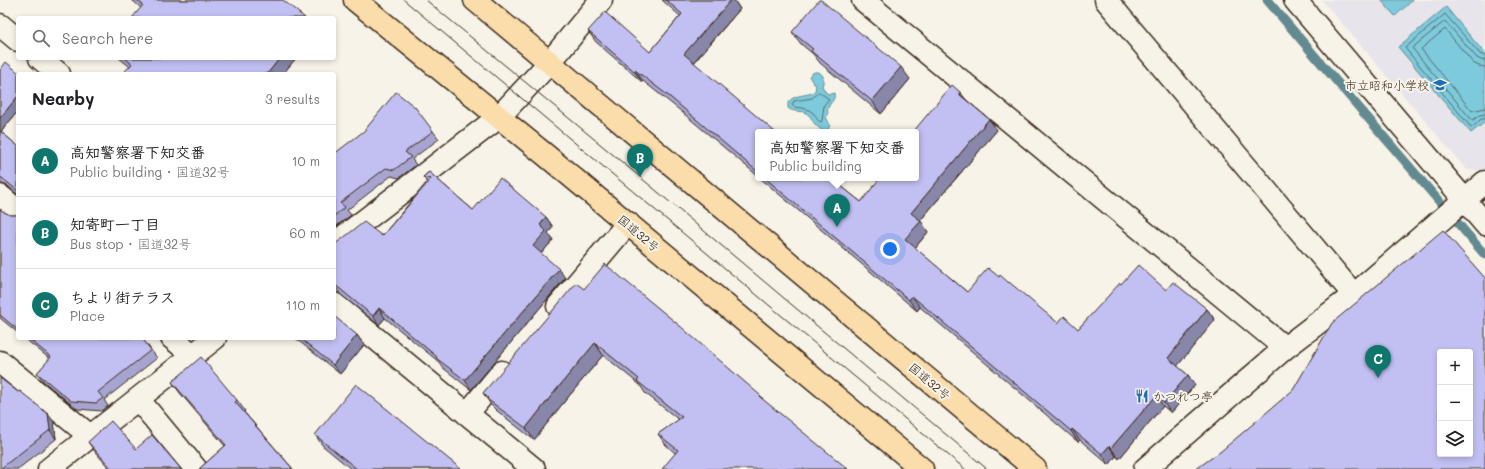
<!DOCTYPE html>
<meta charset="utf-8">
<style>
:root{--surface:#fff;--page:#f2f2f2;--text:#202124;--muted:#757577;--line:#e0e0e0;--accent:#0f766e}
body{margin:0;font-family:Mali,"Klee One",sans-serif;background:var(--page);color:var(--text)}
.controls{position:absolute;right:12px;bottom:12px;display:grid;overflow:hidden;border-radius:4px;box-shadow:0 2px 6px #0003}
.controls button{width:36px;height:36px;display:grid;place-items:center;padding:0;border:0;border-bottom:1px solid var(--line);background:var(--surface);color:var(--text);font:20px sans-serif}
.you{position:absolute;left:890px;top:249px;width:14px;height:14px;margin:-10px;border:3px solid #fff;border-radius:50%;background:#1a73e8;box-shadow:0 0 0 6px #1a73e833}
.badge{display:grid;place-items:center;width:26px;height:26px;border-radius:50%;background:var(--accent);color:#fff;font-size:13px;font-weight:700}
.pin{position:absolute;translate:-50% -33px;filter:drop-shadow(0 1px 2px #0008)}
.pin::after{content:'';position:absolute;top:21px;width:14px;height:12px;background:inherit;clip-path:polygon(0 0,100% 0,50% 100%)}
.popup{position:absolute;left:755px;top:129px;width:164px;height:52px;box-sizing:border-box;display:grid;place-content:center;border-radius:4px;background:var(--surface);filter:drop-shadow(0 1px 3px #0005);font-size:13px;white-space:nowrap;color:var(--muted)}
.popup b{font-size:15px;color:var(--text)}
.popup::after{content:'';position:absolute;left:50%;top:100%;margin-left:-8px;border:8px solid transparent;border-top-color:var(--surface)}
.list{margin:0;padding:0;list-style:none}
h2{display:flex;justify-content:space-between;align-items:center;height:52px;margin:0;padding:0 16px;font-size:17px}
h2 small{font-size:13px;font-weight:400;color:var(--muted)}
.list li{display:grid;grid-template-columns:26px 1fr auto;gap:12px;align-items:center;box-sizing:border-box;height:72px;padding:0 16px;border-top:1px solid var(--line)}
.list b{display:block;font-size:15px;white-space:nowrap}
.list p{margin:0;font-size:13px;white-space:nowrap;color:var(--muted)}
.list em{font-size:13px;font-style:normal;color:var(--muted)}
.icon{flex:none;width:22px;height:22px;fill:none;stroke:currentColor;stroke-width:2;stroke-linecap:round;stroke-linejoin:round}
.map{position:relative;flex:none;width:1485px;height:469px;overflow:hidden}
.search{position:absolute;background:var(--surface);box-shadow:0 2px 6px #0003;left:16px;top:16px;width:320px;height:44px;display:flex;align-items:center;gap:10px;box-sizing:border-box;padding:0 14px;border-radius:4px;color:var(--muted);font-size:15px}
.panel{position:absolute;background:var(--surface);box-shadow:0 2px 6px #0003;left:16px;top:72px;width:320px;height:268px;border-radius:4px}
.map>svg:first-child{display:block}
.built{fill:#e7e4eb}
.water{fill:#7dcadc;stroke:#638a90}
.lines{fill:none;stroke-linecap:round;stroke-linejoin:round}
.shore{stroke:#556a6a;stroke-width:1}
.stream{stroke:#638a90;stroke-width:9}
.minor-casing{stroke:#3b2a1e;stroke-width:25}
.highway-casing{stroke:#3b2a1e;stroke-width:25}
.minor{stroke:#f7f3e8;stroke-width:22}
.highway{stroke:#faddab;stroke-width:22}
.tram{stroke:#3b2a1e;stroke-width:1}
.wall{fill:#a7a5d0;stroke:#3b2a1e}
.shaded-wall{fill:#8886a9;stroke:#3b2a1e}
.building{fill:#c2c0f2;stroke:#3b2a1e;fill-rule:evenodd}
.labels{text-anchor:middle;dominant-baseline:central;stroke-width:4;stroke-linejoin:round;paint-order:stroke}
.poi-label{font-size:12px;fill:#3b2a1e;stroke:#f7f3e8;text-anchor:end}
.street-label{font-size:12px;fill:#3b2a1e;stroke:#f7f3e8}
</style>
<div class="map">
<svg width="1485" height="469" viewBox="0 0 1485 469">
<rect width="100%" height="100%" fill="#f7f3e8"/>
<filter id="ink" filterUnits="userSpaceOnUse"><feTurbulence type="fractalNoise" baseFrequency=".025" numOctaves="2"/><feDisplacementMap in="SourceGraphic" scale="8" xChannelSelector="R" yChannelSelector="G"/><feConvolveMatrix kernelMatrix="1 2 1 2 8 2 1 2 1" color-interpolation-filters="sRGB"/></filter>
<g filter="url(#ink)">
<path class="built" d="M1322,0H1485V177L1479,170H1467Z"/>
<path class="water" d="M1381,0H1413L1395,16Z
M1446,7L1485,54V122L1471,133L1398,47Z
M814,72H819L823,76V83L822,86L826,93L830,94L834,93C836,100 830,102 828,108C827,112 829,113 826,117L830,125L827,132H823C820,128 816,126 814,123C811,119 811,116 806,113C800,110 794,113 788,108V103C794,93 807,97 815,91L816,85L813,83L809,76Z"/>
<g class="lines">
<path class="shore" d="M1485,56L1480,54L1445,14L1405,48L1470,126L1473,127L1481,119H1485
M1485,61L1481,60L1477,58L1445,21L1412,48L1471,119L1473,120L1480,115L1485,114
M1485,67L1479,66L1473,63L1445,29L1421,49L1472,111L1485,108
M819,92L829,99L824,105L822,121L821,122C816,120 817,118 814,114C809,108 802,108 794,107L792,105L794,101L812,98Z"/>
<path class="stream" d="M1267,0L1485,255"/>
<g class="minor-casing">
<path id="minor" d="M863,0L1285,348
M1106,0L1354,295
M1295,0L1485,224
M0,25L18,40
M40,58L59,74
M0,196L18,211
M334,244L499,117L550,62L601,0
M334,304L534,469
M558,306L628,223
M172,338L193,355
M0,362L90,436
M138,399L196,469
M467,414L502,372
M49,469L215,338
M1145,469L1285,348L1354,295L1485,182"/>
</g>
<g class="highway-casing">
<path id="highway" d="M355,0L548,157L922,469
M475,0L1035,469"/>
</g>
<use href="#minor" class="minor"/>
<use href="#highway" class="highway"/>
<path class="tram" d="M404,0L965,469
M426,0L640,177L987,469"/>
</g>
<path class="wall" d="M132,0H283L141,8Z
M662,0H734L740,9L694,63L758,132V176L677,108L643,81L642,82L596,42L588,31L650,52L680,16Z
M792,32L910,79L881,114L820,63L813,54L801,44Z
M119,58H296L283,74L129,66Z
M0,70L18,74V111L1,132L18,146V195L8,186L2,184H0Z
M960,92L965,99L989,119L997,130L920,221L928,232L915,248L967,292L1058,323L1078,329L1121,284L1166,290L1207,309L1215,320L1177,366L1188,375L1195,385L1171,413L1163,406L1119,459L1116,456L1109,465L1080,440L1078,442L920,307L917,311L760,178H831L861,202Z
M433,131L439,139L412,159L416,165L399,178L391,176L347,210L351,215L334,228V154Z
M429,172L473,210L546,217L553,227L548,233L553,240L541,254L565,278L471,390L442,367L439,362L385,318L379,325L340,294L334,285L382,236L427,182L423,177Z
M0,209L4,212L10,215H16L18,213V333L0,318Z
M584,289L761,396L763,399L675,453L666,445L658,434L679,420L645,393L640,385L603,355L560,407L534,440L496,410L491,405L483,393Z
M357,335L364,345L340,374L295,338H334Z
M24,338H142L157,358L104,400L108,406L102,411L77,409L43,381L37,373L50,359Z
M172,382L237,400L245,411L244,412L293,469H199L225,446L180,393Z
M54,422L56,439L18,469H0Z
M315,435L461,469H351L323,446Z
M88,442L136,449L181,469H110L96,453Z"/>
<path class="shaded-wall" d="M730,0H734L740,9L691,65L684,54Z
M280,58H296L283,74H267Z
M901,67L910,79L881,114L872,101Z
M635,70L643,81L642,82L634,71Z
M960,92L968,102L960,95Z
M18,96V111L0,133V118Z
M989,119L997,130L918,223L911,213Z
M546,217L553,227L548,233L553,240L539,256L533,246L540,225Z
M921,221L928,232L913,250L905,239Z
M559,269L565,278L471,390L465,380Z
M912,296L920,307L917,311L909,300Z
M379,308L385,318L379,325L373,316Z
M1207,309L1215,320L1175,369L1168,358Z
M357,335L364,345L340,374L333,365Z
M595,343L603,355L560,407L534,440L526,428L552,395Z
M1188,375L1195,385L1171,413L1164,403Z
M1156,396L1163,406L1119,459L1111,448Z
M48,414L54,422L56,439L50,430Z
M1072,429L1080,440L1078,442L1071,431Z
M1109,446L1116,456L1109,465L1102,454Z"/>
<path class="building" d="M137,0H283L305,18H132L143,5Z
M666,0H731L684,54L775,132H758V172L670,97L635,70L634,71L588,31L605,12L650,52L682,14Z
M819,0H821L901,67L872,101L811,51L813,49L792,32Z
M125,58H280L267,74H122L132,64Z
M6,62L20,74H18V96L0,118V70Z
M952,85L960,92V95L989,119L911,213L921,221L905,239L967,292L988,268L999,277L1000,275L1009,283V282L1058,323L1064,316L1078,329L1120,283L1121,284L1138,265L1166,290L1173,282L1207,309L1168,358L1188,375L1164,403L1156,396L1111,448L1109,446L1102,454L1072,429L1071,431L912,296L909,300L765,178H831L861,202L880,178H916V132H913Z
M396,92L415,107L433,131L405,152L411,157L394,170L386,168L340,203L345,207L334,216V154L364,131Z
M0,131L18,146V191L2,178L0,177Z
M429,172L473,210L500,178L546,217L540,225L546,231L533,246L559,269L465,380L436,358L437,357L379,308L373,316L334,284V245L364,222L382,236L431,179L423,177Z
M0,209L4,212L10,215H16L18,213V330L0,315Z
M1443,230L1485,278V469H1196L1220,452L1293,390L1332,323ZM1440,352H1470V454H1440Z
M605,264L680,326L761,396L760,397L848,469H662L678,450L658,434L682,417L637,381L639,379L595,343L552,395L526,428L487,399L488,398L483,393L576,283L584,289Z
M334,316L357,335L333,365L300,338H334Z
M28,338H142L151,350L98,392L103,398L96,403L71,401L37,373L51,357Z
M201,357L237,400L235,402L292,468L291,469H199L226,445L172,382Z
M0,378L18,392L20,391L48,414L50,430L0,469Z
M356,384L461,469H357L315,435Z
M111,421L136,449L152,435L181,469H112L88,442Z"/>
</g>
<defs>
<g id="school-bare" transform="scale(1.08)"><path d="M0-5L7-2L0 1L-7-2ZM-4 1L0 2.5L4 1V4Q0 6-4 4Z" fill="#1f6fb2" stroke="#f7f3e8" stroke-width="2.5" paint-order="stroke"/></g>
<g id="restaurant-bare" transform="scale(1.08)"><path d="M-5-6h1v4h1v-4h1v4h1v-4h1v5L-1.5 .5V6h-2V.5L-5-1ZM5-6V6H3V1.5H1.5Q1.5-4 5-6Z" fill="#1f6fb2" stroke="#f7f3e8" stroke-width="2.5" paint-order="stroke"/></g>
</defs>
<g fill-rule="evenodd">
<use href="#school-bare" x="1440" y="85"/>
<use href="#restaurant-bare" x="1142" y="396"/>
</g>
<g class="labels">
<g class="poi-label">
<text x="1429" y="85">市立昭和小学校</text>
<text x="1153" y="396" text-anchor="start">かつれつ亭</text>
</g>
<g class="street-label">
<text transform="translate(639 233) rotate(40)">国道32号</text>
<text transform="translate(930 381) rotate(40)">国道32号</text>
</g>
</g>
</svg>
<div class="controls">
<button>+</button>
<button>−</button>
<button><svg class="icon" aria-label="layers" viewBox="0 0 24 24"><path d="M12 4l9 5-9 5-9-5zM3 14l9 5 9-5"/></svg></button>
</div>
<div class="you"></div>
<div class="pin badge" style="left:837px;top:227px">A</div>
<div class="popup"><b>高知警察署下知交番</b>Public building</div>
<div class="pin badge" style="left:640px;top:177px">B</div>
<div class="pin badge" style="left:1378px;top:378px">C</div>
<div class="search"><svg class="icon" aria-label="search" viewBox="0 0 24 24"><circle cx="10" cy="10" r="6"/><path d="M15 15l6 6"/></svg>Search here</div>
<section class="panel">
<h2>Nearby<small>3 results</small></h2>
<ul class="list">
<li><span class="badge">A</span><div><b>高知警察署下知交番</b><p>Public building · 国道32号</p></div><em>10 m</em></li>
<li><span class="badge">B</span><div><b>知寄町一丁目</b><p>Bus stop · 国道32号</p></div><em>60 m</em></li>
<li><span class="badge">C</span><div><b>ちより街テラス</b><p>Place</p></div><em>110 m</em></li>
</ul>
</section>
</div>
